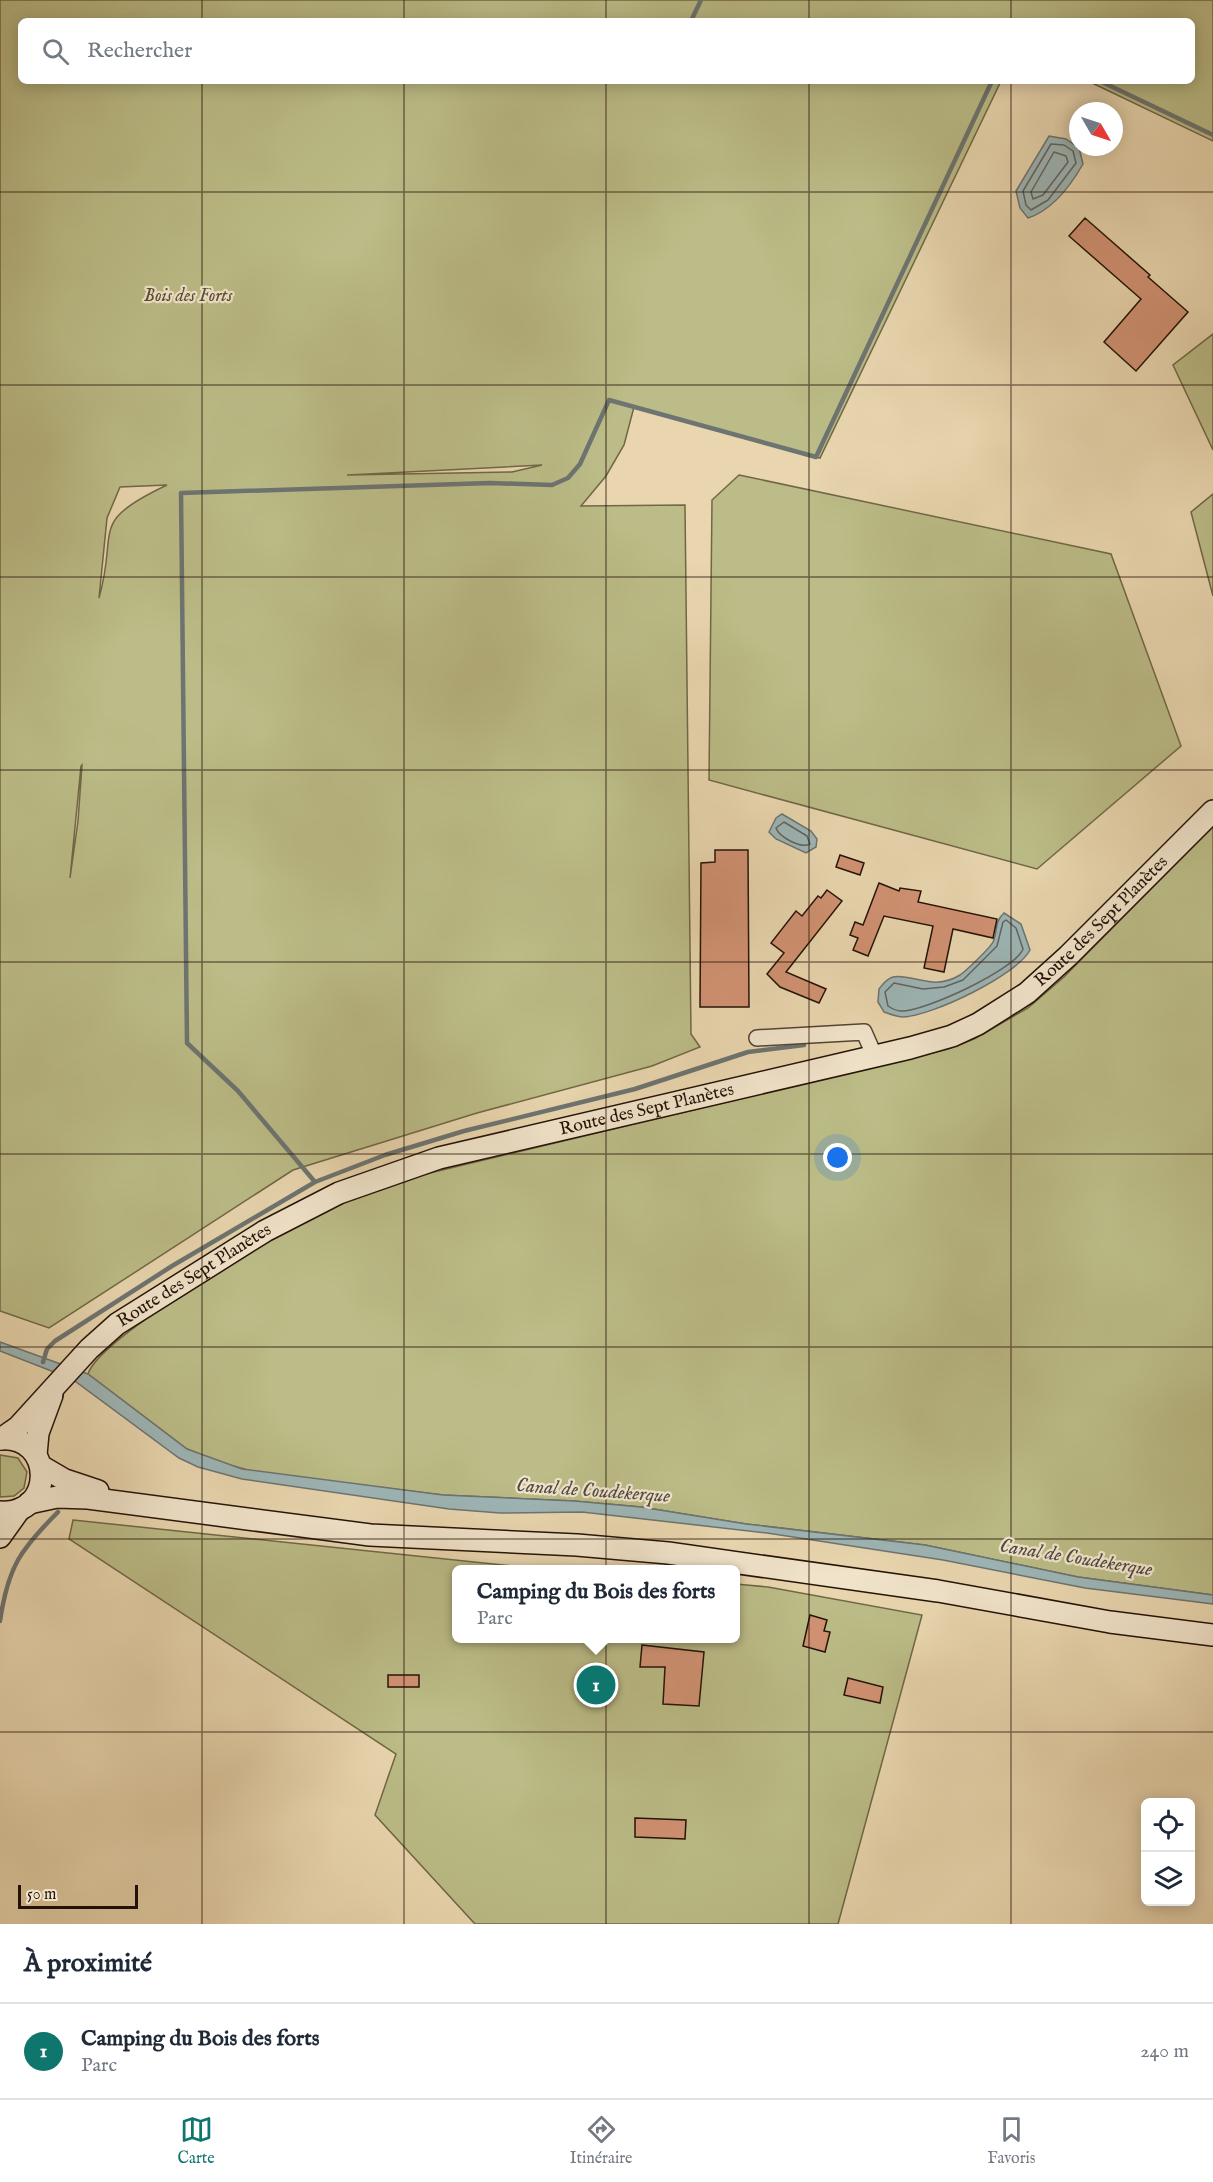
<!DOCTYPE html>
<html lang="fr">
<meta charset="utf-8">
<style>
:root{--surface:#fff;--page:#f6f6f7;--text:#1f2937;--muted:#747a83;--line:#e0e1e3;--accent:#0f766e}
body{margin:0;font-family:"IM FELL English",serif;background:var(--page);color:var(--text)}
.controls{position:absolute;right:18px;bottom:18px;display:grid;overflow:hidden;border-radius:9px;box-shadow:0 3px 15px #0003}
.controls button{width:54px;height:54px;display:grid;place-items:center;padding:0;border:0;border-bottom:2px solid var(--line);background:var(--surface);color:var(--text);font:30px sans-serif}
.compass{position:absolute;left:1069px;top:102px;width:54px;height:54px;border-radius:50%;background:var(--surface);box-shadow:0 3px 15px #0003;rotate:129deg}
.scale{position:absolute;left:18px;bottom:15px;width:120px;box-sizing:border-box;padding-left:6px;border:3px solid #241207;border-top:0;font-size:16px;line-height:21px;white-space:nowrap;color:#241207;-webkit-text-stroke:4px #f1e4cb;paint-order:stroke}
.you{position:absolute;left:838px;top:1158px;width:21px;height:21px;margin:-15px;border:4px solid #fff;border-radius:50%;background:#1a73e8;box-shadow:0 0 0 9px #1a73e833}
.badge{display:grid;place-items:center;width:39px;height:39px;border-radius:50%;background:var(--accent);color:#fff;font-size:20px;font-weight:700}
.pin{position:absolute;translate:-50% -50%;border:3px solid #fff;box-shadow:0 2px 6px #0006}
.popup{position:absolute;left:452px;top:1565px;width:288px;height:78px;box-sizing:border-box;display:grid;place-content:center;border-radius:9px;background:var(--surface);filter:drop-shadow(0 2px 4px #0005);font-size:20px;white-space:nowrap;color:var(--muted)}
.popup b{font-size:22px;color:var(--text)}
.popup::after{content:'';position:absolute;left:50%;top:100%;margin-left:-12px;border:12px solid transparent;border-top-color:var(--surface)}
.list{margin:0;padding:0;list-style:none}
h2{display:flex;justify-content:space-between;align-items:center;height:78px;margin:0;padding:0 24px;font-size:26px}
h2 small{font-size:20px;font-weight:400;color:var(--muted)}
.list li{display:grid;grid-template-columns:39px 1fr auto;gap:18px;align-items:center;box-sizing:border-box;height:96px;padding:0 24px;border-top:2px solid var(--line)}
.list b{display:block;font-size:22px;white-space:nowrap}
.list p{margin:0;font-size:20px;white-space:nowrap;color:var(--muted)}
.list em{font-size:20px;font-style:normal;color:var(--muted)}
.icon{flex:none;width:33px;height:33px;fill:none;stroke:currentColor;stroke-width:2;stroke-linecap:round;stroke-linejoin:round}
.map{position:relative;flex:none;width:1213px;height:1924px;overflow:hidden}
.search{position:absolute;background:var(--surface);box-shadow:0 3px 15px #0003;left:18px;right:18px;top:18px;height:66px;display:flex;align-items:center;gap:15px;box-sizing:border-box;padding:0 21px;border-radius:9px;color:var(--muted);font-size:22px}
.sheet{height:174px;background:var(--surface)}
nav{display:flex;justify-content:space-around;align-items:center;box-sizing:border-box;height:84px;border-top:2px solid var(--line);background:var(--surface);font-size:16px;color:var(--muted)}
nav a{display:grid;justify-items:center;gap:3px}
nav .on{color:var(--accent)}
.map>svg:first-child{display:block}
.green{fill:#bbbc87;stroke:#706747;stroke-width:1.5;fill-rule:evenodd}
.water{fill:#9db6b7;stroke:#6d7471;stroke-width:1.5}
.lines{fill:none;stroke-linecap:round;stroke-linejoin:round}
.shore{stroke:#60645f;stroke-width:1.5}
.stream{stroke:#6d7471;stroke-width:4.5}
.building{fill:#d19273;stroke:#241207;stroke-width:1.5}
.street-casing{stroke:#554331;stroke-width:18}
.secondary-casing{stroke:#241207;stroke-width:24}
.street{stroke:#f1e4cb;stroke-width:15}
.secondary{stroke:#f1e4cb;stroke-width:21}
.grid{fill:none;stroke:#241207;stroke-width:1.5;stroke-opacity:0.55}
.labels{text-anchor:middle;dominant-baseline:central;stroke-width:4.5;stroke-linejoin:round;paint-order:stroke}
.park-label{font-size:18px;font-style:italic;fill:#594e34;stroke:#f1e4cb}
.street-label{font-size:18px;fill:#241207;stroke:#f1e4cb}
.water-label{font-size:20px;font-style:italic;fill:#4e4b45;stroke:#f1e4cb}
</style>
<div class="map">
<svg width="1213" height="1924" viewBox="0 0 1213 1924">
<rect width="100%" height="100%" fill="#e9d6af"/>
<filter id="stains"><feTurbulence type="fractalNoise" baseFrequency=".00333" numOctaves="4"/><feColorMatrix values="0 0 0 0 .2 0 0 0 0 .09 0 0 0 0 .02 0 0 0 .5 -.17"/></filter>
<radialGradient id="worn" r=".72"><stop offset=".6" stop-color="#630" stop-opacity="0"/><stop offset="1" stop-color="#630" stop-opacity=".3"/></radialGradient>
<path class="green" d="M0,0H1213V141L1088,81H1192V21H21V81H1001L820,458L634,407L624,445L606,476L581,506L685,505L691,1034L700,1047L652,1066L477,1113L293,1170L49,1328L0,1311ZM542,465L512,472L347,475H348ZM167,485C87,523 119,528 99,598L107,518L120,487ZM82,765L78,821L70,878L81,766Z
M1213,334V450L1173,365Z
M739,475L1111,554L1181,746L1037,869L709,780L712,500Z
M1213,494V596L1191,512Z
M1213,826V1595L1078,1577L925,1545L746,1524L641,1507L574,1501L443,1495L255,1472L219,1462L187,1449L88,1374C99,1338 268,1240 307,1220C339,1203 374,1191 409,1178L948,1049L974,1039L1028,1008L1064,977Z
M0,1455L18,1458L27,1472L24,1488L14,1496L0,1497Z
M73,1520L541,1569L456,1570V1638H736V1584L768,1587L922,1615L838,1924H475L375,1815L396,1754L69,1539Z"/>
<path class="water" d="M1049,136L1066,139L1079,148L1083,164C1071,185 1053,210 1028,218L1020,208L1016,191Z
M782,814L811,831L817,839L816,847L806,853L776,839L769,832L776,818Z
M1004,913L1021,924L1030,950C1017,975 932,1016 903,1017C897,1017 890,1014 884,1012L878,1002L879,989C882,985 886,979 893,977C912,973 933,992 960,975C966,971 990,948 993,942C998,931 994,922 1004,913Z
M0,1342L88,1374L187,1449L242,1469L443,1495L574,1501L641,1507L746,1524L925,1545L1078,1577L1213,1595V1604L1085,1588L943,1560L767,1533L582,1512L500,1513L449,1509L242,1479L198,1467L179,1458L72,1379L0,1351Z"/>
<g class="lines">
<path class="shore" d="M1051,144L1064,145L1073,151L1076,163L1048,200L1031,210L1026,205L1023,191Z
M1054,152L1066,156L1068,162L1043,195L1033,199L1031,192Z
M784,822L807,836L810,844C801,849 779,837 776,828Z
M1006,920L1016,928L1023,949C1015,970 923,1012 901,1011C897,1011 891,1008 888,1006L885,992L894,983L923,989L944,987L963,980L997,946L1003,922Z"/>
<path class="stream" d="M691,21L701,0
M1100,81L1213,135
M315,1182L238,1091L187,1043L181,493L490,483L552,485L568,478L580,464L609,400L816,457L992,81
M43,1362L47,1349L55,1341L172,1266L315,1182L385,1155L464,1131L635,1089L748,1052L804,1045
M0,1621C8,1567 20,1550 58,1512"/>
</g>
<path class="building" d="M1085,218L1150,275L1148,277L1188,312L1136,371L1104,342L1141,299L1069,236Z
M715,850H748L749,1007H700L701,863L715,862Z
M840,855L864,863L860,875L836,867Z
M879,883L899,891L900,888L921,891L918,902L997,919L993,938L953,929L944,972L924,968L933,926L884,916L868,956L853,950L858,938L850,935L855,922L863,925Z
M827,890L842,901L786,972L826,989L819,1003L780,987L767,974L784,953L771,943L796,911L802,916L818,896L821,898Z
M810,1615L827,1620L824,1631L830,1632L825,1652L803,1646Z
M642,1645L704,1652L699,1706L663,1704L665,1667H640Z
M388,1675H419V1687H388Z
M848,1678L883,1687L880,1703L844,1695Z
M635,1818L686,1820L685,1839L635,1837Z"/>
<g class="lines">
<g class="street-casing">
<path id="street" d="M757,1038L864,1032L875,1057"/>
</g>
<g class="secondary-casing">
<g id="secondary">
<path d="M0,1439C54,1434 56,1516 0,1512"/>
<path id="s1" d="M1,1439L18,1427L89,1349L117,1324L265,1231L339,1193L439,1158L910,1048L952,1036L978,1024L1027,993L1068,956L1213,811"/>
<path d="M36,1455L38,1433L52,1395"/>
<path d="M41,1466L65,1480L98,1491"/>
<path d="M29,1503L57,1497L88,1498L370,1535L577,1545L668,1553L938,1591L1110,1622L1213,1635"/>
<path d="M0,1537L20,1509"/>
</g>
</g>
<use href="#street" class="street"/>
<use href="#secondary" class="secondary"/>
</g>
<path class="grid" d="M202,0V21M404,0V21M606,0V21M809,0V21M1011,0V21M202,81V1924M404,81V1924M606,81V1924M809,81V1924M1011,81V1924M0,192H1213M0,385H1213M0,577H1213M0,770H1213M0,962H1213M0,1154H1213M0,1347H1213M0,1539H1213M0,1732H1213"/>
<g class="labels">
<g class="park-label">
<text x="188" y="296">Bois des Forts</text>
</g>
<g class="street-label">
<text stroke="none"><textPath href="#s1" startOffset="1245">Route des Sept Planètes</textPath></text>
<text stroke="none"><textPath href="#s1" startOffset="741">Route des Sept Planètes</textPath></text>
<text stroke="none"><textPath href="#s1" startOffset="255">Route des Sept Planètes</textPath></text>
</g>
<g class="water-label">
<text transform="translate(593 1491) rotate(4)">Canal de Coudekerque</text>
<text transform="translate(1076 1558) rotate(9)">Canal de Coudekerque</text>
</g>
</g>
<rect width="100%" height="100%" filter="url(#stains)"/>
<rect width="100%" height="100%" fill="url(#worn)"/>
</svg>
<div class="controls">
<button><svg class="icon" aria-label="locate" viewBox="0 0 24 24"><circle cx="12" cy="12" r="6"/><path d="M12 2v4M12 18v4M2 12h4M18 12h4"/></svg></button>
<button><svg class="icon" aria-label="layers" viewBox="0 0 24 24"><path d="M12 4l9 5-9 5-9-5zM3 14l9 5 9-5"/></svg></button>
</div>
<svg class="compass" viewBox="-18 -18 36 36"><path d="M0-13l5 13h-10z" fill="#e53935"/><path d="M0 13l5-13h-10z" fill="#747a83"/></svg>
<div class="scale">50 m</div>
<div class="you"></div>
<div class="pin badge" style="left:596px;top:1685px">1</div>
<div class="popup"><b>Camping du Bois des forts</b>Parc</div>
<div class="search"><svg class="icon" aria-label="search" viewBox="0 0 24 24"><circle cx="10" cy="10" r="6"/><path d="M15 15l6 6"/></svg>Rechercher</div>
</div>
<section class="sheet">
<h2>À proximité<small></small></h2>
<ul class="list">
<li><span class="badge">1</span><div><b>Camping du Bois des forts</b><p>Parc</p></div><em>240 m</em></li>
</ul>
</section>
<nav>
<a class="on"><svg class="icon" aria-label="map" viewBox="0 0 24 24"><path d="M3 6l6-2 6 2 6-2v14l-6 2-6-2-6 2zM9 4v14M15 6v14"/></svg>Carte</a>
<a><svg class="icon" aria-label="directions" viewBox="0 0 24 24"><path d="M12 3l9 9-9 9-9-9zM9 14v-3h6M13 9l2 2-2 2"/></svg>Itinéraire</a>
<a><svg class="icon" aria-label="saved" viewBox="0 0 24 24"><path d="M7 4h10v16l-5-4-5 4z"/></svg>Favoris</a>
</nav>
